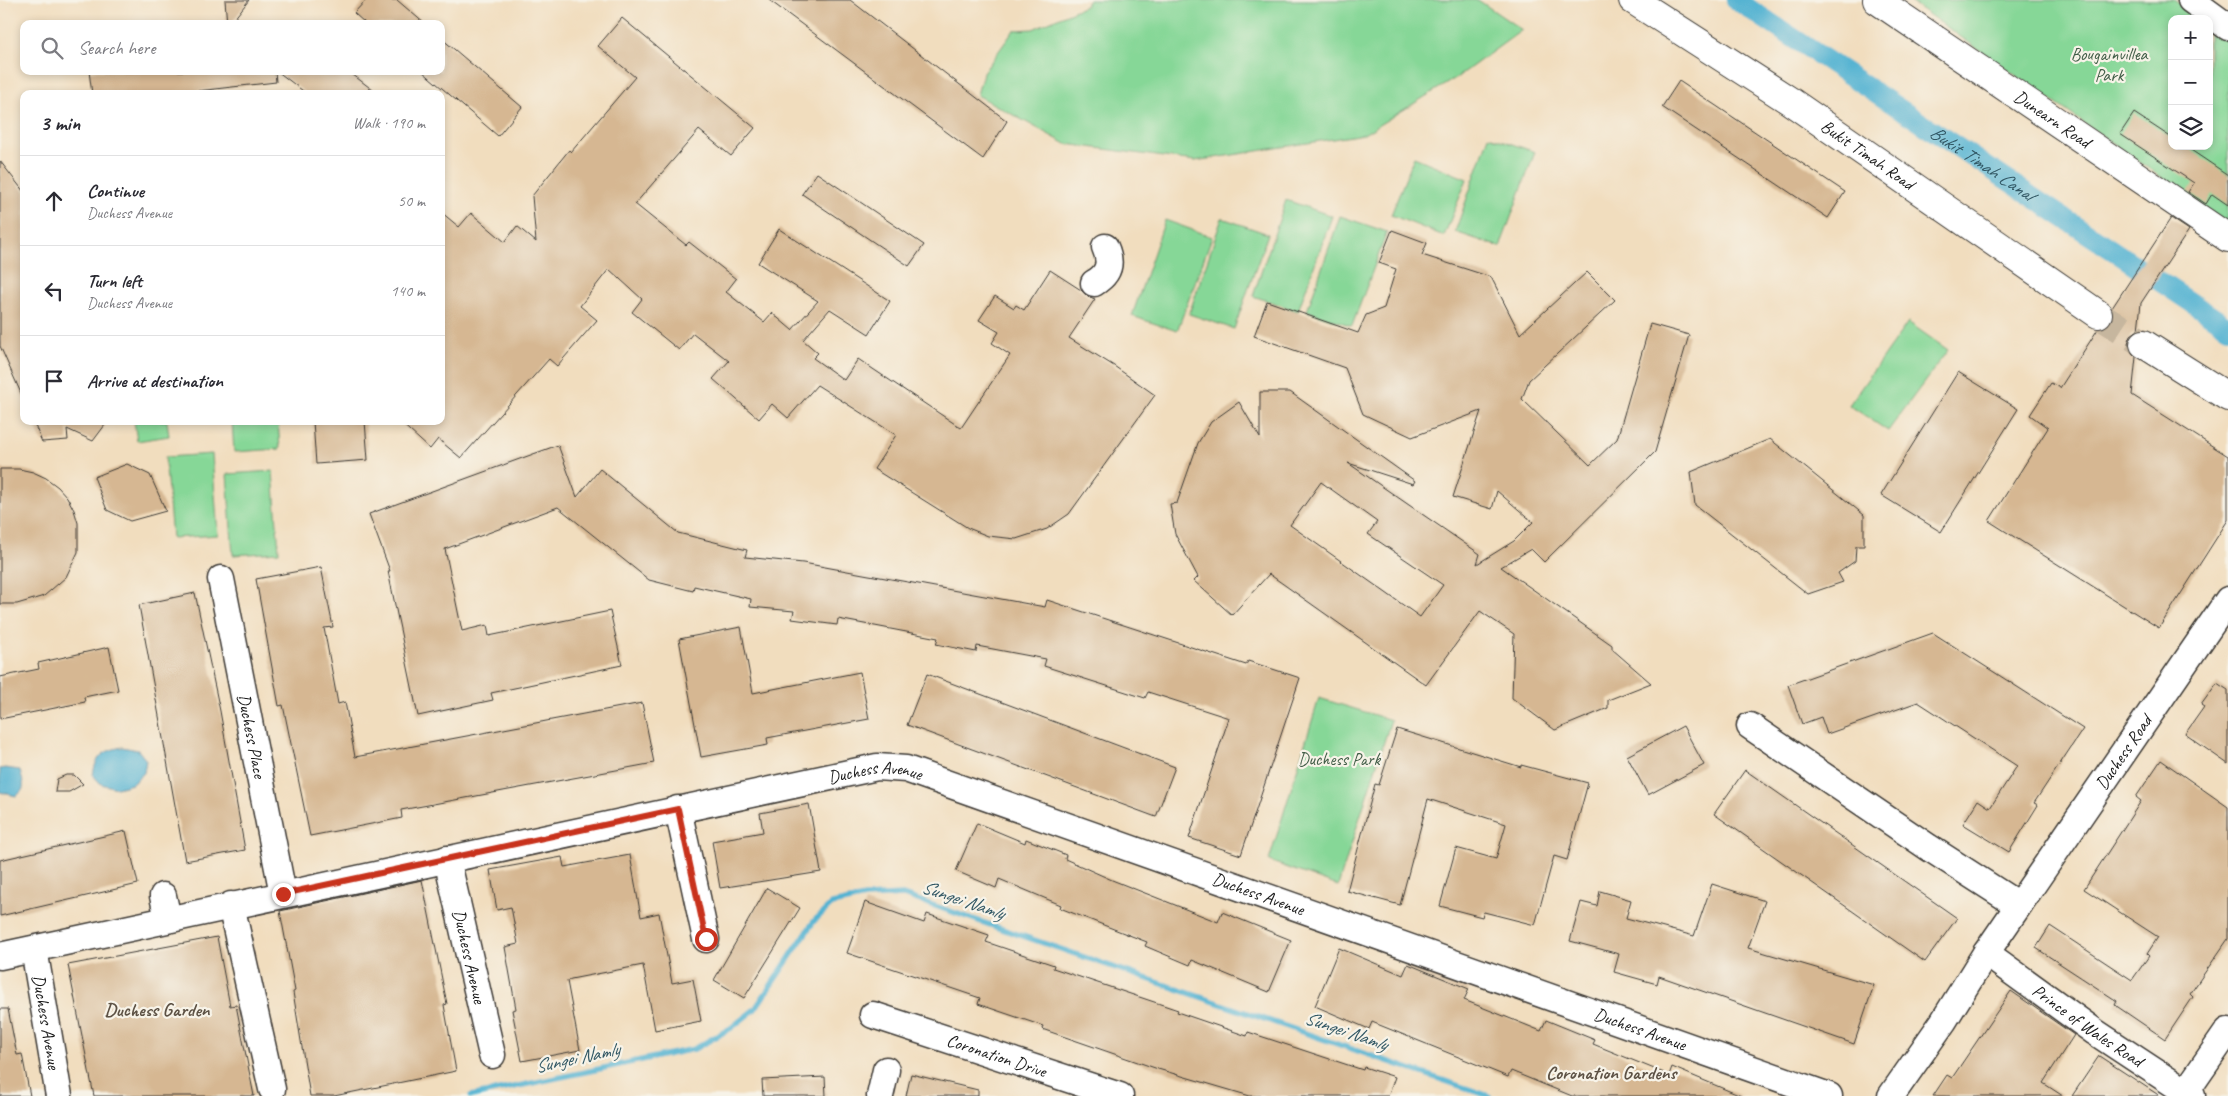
<!DOCTYPE html>
<meta charset="utf-8">
<style>
:root{--surface:#fff;--page:#f7f7f7;--text:#2b2b33;--muted:#7c7c81;--line:#e1e1e2}
body{margin:0;font-family:Caveat,sans-serif;background:var(--page);color:var(--text)}
.controls{position:absolute;right:15px;top:15px;display:grid;overflow:hidden;border-radius:10px;box-shadow:0 2px 8px #0003}
.controls button{width:45px;height:45px;display:grid;place-items:center;padding:0;border:0;border-bottom:1px solid var(--line);background:var(--surface);color:var(--text);font:25px sans-serif}
.stop{position:absolute;width:15px;height:15px;margin:-11px;border:4px solid #c8321e;border-radius:50%;background:#fff}
.stop.end{background:#c8321e;border-color:#fff;box-shadow:0 1px 5px #0008}
.list{margin:0;padding:0;list-style:none}
h2{display:flex;justify-content:space-between;align-items:center;height:65px;margin:0;padding:0 20px;font-size:21px}
h2 small{font-size:16px;font-weight:400;color:var(--muted)}
.list li{display:grid;grid-template-columns:32px 1fr auto;gap:15px;align-items:center;box-sizing:border-box;height:90px;padding:0 20px;border-top:1px solid var(--line)}
.list b{display:block;font-size:19px;white-space:nowrap}
.list p{margin:0;font-size:16px;white-space:nowrap;color:var(--muted)}
.list em{font-size:16px;font-style:normal;color:var(--muted)}
.icon{flex:none;width:28px;height:28px;fill:none;stroke:currentColor;stroke-width:2;stroke-linecap:round;stroke-linejoin:round}
.map{position:relative;flex:none;width:2228px;height:1096px;overflow:hidden}
.search{position:absolute;background:var(--surface);box-shadow:0 2px 8px #0003;left:20px;top:20px;width:425px;height:55px;display:flex;align-items:center;gap:12px;box-sizing:border-box;padding:0 18px;border-radius:10px;color:var(--muted);font-size:19px}
.panel{position:absolute;background:var(--surface);box-shadow:0 2px 8px #0003;left:20px;top:90px;width:425px;height:335px;border-radius:10px}
.map>svg:first-child{display:block}
.green{fill:#86d797;stroke:#517a5a}
.water{fill:#54b3d2;stroke:#386877}
.lines{fill:none;stroke-linecap:round;stroke-linejoin:round}
.stream{stroke:#54b3d2;stroke-width:5.5}
.canal{stroke:#54b3d2;stroke-width:20}
.building{fill:#d6b792;fill-rule:evenodd}
.highway-tunnel{stroke:#c6b69e;stroke-width:28;stroke-dasharray:28 14;stroke-linecap:butt}
.minor-casing{stroke:#3c3934;stroke-width:29}
.highway-casing{stroke:#3c3934;stroke-width:30}
.minor{stroke:#fff;stroke-width:26}
.highway{stroke:#fff;stroke-width:28}
.route{stroke:#c8321e;stroke-width:6}
.labels{text-anchor:middle;dominant-baseline:central;stroke-width:4.5;stroke-linejoin:round;paint-order:stroke}
.park-label{font-size:18px;fill:#415d47;stroke:#f7f3e8}
.street-label{font-size:18px;fill:#1c1c1c;stroke:#f7f3e8}
.water-label{font-size:19px;font-style:italic;fill:#325865;stroke:#f7f3e8}
.neighbourhood-label{font-size:19px;font-weight:bold;fill:#5d5245;stroke:#f7f3e8}
</style>
<div class="map">
<svg width="2228" height="1096" viewBox="0 0 2228 1096">
<rect width="100%" height="100%" fill="#f7f3e8"/>
<filter id="ink" filterUnits="userSpaceOnUse"><feTurbulence type="fractalNoise" baseFrequency=".02" numOctaves="2"/><feDisplacementMap in="SourceGraphic" scale="10" xChannelSelector="R" yChannelSelector="G"/><feConvolveMatrix kernelMatrix="1 2 1 2 8 2 1 2 1" color-interpolation-filters="sRGB"/></filter>
<filter id="wash" filterUnits="userSpaceOnUse"><feTurbulence type="fractalNoise" baseFrequency=".0096" numOctaves="4" result="noise"/><feDisplacementMap in="SourceGraphic" scale="20" xChannelSelector="R" yChannelSelector="G"/><feGaussianBlur stdDeviation="1.12" result="paint"/><feColorMatrix in="noise" values="0 0 0 0 0 0 0 0 0 0 0 0 0 0 0 0 0 1.4 0 .05"/><feComposite in="paint" operator="in"/></filter>
<g filter="url(#wash)">
<rect width="100%" height="100%" fill="#f1ddbe"/>
<path class="green" d="M1089,0H1478L1522,30L1459,76L1364,134L1195,161L1066,144L977,95L983,73L1014,30L1033,29L1085,6Z
M1908,0H2174L2200,19H2172V146H2209V25L2228,38V224Z
M1489,136L1535,152L1500,247L1455,232Z
M1414,157L1467,179L1444,236L1391,215Z
M1286,200L1332,216L1298,311L1253,296Z
M1340,216L1387,232L1352,326L1307,311Z
M1222,218L1268,234L1234,329L1189,314Z
M1165,220L1212,237L1177,331L1132,316Z
M1908,322L1948,350L1888,431L1849,405Z
M134,421H167L169,436L137,441Z
M232,421H278L280,449L234,452Z
M212,454L218,535L172,538L165,457Z
M273,471L279,552L233,555L227,474Z
M1319,698L1391,720L1338,886L1269,861Z"/>
<path class="water" d="M122,747L138,750L146,760L144,773L132,784L117,788L101,784L93,775C96,755 104,751 122,747Z
M5,768L20,770C22,781 28,789 16,796L0,792V769Z"/>
<g class="lines">
<path class="stream" d="M471,1096L694,1049L731,1028L755,1009L814,921L832,904L865,897L903,895L1489,1096"/>
<path class="canal" id="s1" d="M1736,0L2228,327"/>
</g>
<g id="blocks">
<path class="building" d="M225,0H249L230,24H227Z
M366,0H397L425,24H366L354,13Z
M769,0H850L1007,121L983,159Z
M622,18L755,128L731,156L699,130L635,204L686,245L689,242L736,279L726,292L764,322L772,313L792,330L818,301L758,263L779,229L890,301L869,334L830,309L803,340L818,353L813,358L844,380L858,359L961,428L1010,355L992,343L999,332L979,320L995,296L1014,308L1016,305L1024,310L1050,270L1081,290L1087,296L1095,299L1069,338L1114,366L1155,395L1069,514L1047,529L1016,539L988,536L968,528L874,469L896,435L817,385L788,418L772,404L759,419L713,379L729,361L693,333L679,350L632,312L642,299L609,269L580,306L597,320L557,366L549,359L461,458L438,439L430,449L399,421H441V212L459,227L471,213L505,242L517,226L536,242L532,196L569,150L571,152L635,77L598,46Z
M441,38L522,107L498,136L422,71H441Z
M89,71H275L276,82L171,94H92Z
M277,71H348L378,94H307Z
M1679,81L1845,192L1828,218L1662,107Z
M2134,113L2172,138V146H2185L2228,175V205L2212,194L2206,204L2188,192L2194,183L2120,134Z
M0,161L24,192V400L0,346Z
M817,173L924,245L909,266L802,194Z
M2171,218L2189,230L2141,303L2138,330L2131,335L2128,343L2130,351L2136,357L2132,395L2228,456V520L2159,628L1989,521L2048,428L2030,415L2051,383L2060,388L2098,329L2105,328L2111,323L2113,316L2112,308Z
M1392,230L1427,243L1422,255L1491,277L1520,334L1587,272L1615,300L1529,380L1522,399L1590,465L1617,439L1650,324L1689,335L1655,452L1544,562L1531,549L1501,567L1612,645V649L1651,683L1608,700V708L1555,730L1512,698L1514,634L1480,611L1426,685L1269,574L1232,615L1194,581L1198,577L1175,534L1170,504L1177,503L1198,443L1211,422L1239,402L1260,438V392H1290L1415,481L1413,484L1348,463L1480,554L1477,564L1514,541L1533,522L1497,491L1492,509L1453,497L1481,411L1412,437L1363,414L1345,368L1254,336L1267,301L1358,333L1366,315L1384,308L1396,269L1379,263ZM1321,482L1377,522L1368,534L1443,585L1420,617L1290,525Z
M1958,372L2018,409L1941,532L1881,495Z
M33,421H108L93,441L67,429L68,440L42,442Z
M313,421H365L368,460L316,464Z
M1770,439L1864,515V546H1856L1855,561L1838,573L1843,582L1808,594L1695,505L1691,472Z
M558,445L577,497L600,469L678,533L747,550L745,557L803,563L1045,607L1047,600L1246,665L1248,661L1300,678L1241,855L1189,838L1229,718L1148,692L1145,698L1085,679L1044,666L1046,659L977,646L976,652L936,644L938,638L838,619L837,625L792,619L794,611L750,607L751,599L694,586L693,591L649,580L558,507L445,549L462,631L487,625L489,636L610,611L622,665L491,693L493,700L418,716L388,571H390L369,514Z
M127,464L150,475L166,511L130,521L107,510L94,477Z
M0,469H19L33,472L46,478L58,487L67,497L74,510L78,523V552L66,577L44,596L17,604H0Z
M321,567L333,627L324,628L338,704L345,702L355,757L642,703L654,763L401,810L402,818L310,836L283,705L279,706L256,579Z
M195,593L220,711L245,850L185,861L139,605Z
M741,627L753,693L860,672L869,719L767,738L768,745L701,757L679,639Z
M1933,633L2083,729L2034,803L2038,805L2009,852L1963,824L1978,800L1990,808L2017,766L1918,702L1827,734L1821,717L1802,724L1788,685Z
M109,647L118,690L84,697L85,702L0,719V677L39,669L38,663Z
M927,674L1175,767L1156,817L907,725Z
M2217,683L2228,690V764L2185,734L2204,707L2201,705Z
M1683,726L1704,765L1648,795L1627,756Z
M1397,729L1521,767V765L1588,783L1567,860L1554,856L1535,925L1484,912L1482,917L1440,906L1456,848L1496,859L1506,824L1428,799L1400,905L1347,891L1375,784L1379,785Z
M2161,760L2228,807V939L2190,994L2193,997L2165,1039L2115,1005L2117,1001L2036,948L2050,926L2132,980L2149,956L2147,954L2158,937L2084,889L2141,801L2136,797Z
M1745,770L1957,918L1925,962L1714,814Z
M66,775H74L83,784L69,792H55L57,779Z
M809,804L821,872L720,888L712,841L763,832L760,813Z
M977,823L1025,843L1026,839L1066,855L1065,859L1112,880L1218,922L1222,912L1291,940L1269,992L1192,960L1190,965L1145,946L1147,942L1060,908L1061,905L999,879L996,888L956,871Z
M126,831L138,884L0,916V860Z
M630,855L641,917L659,913L672,983L693,979L701,1021L655,1030L643,965L571,979L567,981L580,1050L522,1061L512,1010L516,1009L505,947L518,944L511,907L497,910L490,870L562,857L564,867Z
M422,880L447,1004L444,1005L456,1071L334,1096H310L293,992L295,991L280,911Z
M1712,884L1765,901L1748,948L1874,985L1854,1044L1659,976L1657,984L1614,972L1619,954L1570,941L1581,902L1597,906L1600,891L1631,900L1626,918L1694,936Z
M767,888L800,908L744,998L714,980Z
M865,902L924,923L927,914L989,935L986,942L1054,965L1053,968L1178,1010L1177,1012L1247,1036L1248,1032L1363,1070L1364,1067L1395,1077L1388,1096H1250L1158,1069L1042,1029L1043,1026L978,1004L980,998L847,953Z
M217,937L230,1006L236,1005L254,1096H94L68,965Z
M1339,948L1403,975L1408,964L1469,989L1464,1000L1541,1031L1546,1020L1595,1040L1593,1044L1669,1075L1672,1067L1741,1096H1572L1511,1071L1508,1077L1372,1022L1369,1029L1315,1006Z
M2011,991L2074,1035L2043,1083L2063,1096H1933L1947,1075L1952,1078Z
M0,1009H8L17,1055L22,1054L30,1096H0Z
M2099,1056L2160,1096H2072Z
M911,1074L978,1090V1096H906Z
M825,1077L826,1096H763L762,1080Z"/>
</g>
</g>
<g filter="url(#ink)">
<use href="#blocks" fill-opacity="0" stroke="#3c3934" stroke-width="1"/>
<g class="lines">
<path class="highway-tunnel" d="M2098,314L2144,344"/>
<g class="minor-casing">
<g id="minor">
<path d="M2191,0L2228,27"/>
<path d="M1094,283C1109,274 1112,263 1105,247"/>
<path id="s2" d="M221,579L283,894"/>
<path d="M1750,726L1928,847L2018,905"/>
<path d="M678,809L706,939"/>
<path id="s3" d="M447,859L492,1055"/>
<path d="M163,896L168,919"/>
<path d="M231,905L272,1089"/>
<path id="s4" d="M34,949L59,1096"/>
<path id="s5" d="M1986,953L2095,1032L2192,1096"/>
<path id="s6" d="M0,956L877,767L906,769L1829,1096"/>
<path id="s7" d="M873,1015L1120,1096"/>
<path d="M880,1096L886,1070"/>
<path id="s8" d="M1891,1096L1943,1022L1986,953L2228,600"/>
<path d="M2183,1096L2228,1031"/>
</g>
</g>
<g class="highway-casing">
<g id="highway">
<path id="s9" d="M1633,0L1790,101L2098,314"/>
<path id="s10" d="M1877,0L2228,238"/>
<path d="M2144,344L2228,397"/>
</g>
</g>
<use href="#minor" class="minor"/>
<use href="#highway" class="highway"/>
</g>
</g>
<g class="lines" filter="url(#ink)">
<path class="route" d="M283,894L678,809L706,939"/>
</g>
<g class="labels">
<g class="park-label">
<text x="2109" y="54">Bougainvillea<tspan x="2109" dy="21">Park</tspan></text>
<text x="1339" y="759">Duchess Park</text>
</g>
<g class="street-label">
<text stroke="none"><textPath href="#s10" startOffset="212">Dunearn Road</textPath></text>
<text stroke="none"><textPath href="#s9" startOffset="281">Bukit Timah Road</textPath></text>
<text stroke="none"><textPath href="#s2" startOffset="160">Duchess Place</textPath></text>
<text stroke="none"><textPath href="#s8" startOffset="415">Duchess Road</textPath></text>
<text stroke="none"><textPath href="#s6" startOffset="895">Duchess Avenue</textPath></text>
<text stroke="none"><textPath href="#s6" startOffset="1300">Duchess Avenue</textPath></text>
<text stroke="none"><textPath href="#s3" startOffset="100">Duchess Avenue</textPath></text>
<text stroke="none"><textPath href="#s4" startOffset="74">Duchess Avenue</textPath></text>
<text stroke="none"><textPath href="#s5" startOffset="125">Prince of Wales Road</textPath></text>
<text stroke="none"><textPath href="#s6" startOffset="1705">Duchess Avenue</textPath></text>
<text stroke="none"><textPath href="#s7" startOffset="130">Coronation Drive</textPath></text>
</g>
<g class="water-label">
<text stroke="none"><textPath href="#s1" startOffset="295">Bukit Timah Canal</textPath></text>
<text transform="translate(963 900) rotate(19)">Sungei Namly</text>
<text transform="translate(1346 1031) rotate(19)">Sungei Namly</text>
<text transform="translate(577 1058) rotate(-12)">Sungei Namly</text>
</g>
<g class="neighbourhood-label">
<text x="157" y="1010">Duchess Garden</text>
<text x="1611" y="1073">Coronation Gardens</text>
</g>
</g>
</svg>
<div class="controls">
<button>+</button>
<button>−</button>
<button><svg class="icon" aria-label="layers" viewBox="0 0 24 24"><path d="M12 4l9 5-9 5-9-5zM3 14l9 5 9-5"/></svg></button>
</div>
<div class="stop" style="left:706px;top:939px"></div>
<div class="stop end" style="left:283px;top:894px"></div>
<div class="search"><svg class="icon" aria-label="search" viewBox="0 0 24 24"><circle cx="10" cy="10" r="6"/><path d="M15 15l6 6"/></svg>Search here</div>
<section class="panel">
<h2>3 min<small>Walk · 190 m</small></h2>
<ul class="list">
<li><svg class="icon" aria-label="ahead" viewBox="0 0 24 24"><path d="M12 20V5M6 11l6-6 6 6"/></svg><div><b>Continue</b><p>Duchess Avenue</p></div><em>50 m</em></li>
<li><svg class="icon" aria-label="left" viewBox="0 0 24 24"><path d="M17 20v-9H6M10 6l-5 5 5 5"/></svg><div><b>Turn left</b><p>Duchess Avenue</p></div><em>140 m</em></li>
<li><svg class="icon" aria-label="arrive" viewBox="0 0 24 24"><path d="M6 21V4h12l-3 4 3 4H6"/></svg><div><b>Arrive at destination</b></div></li>
</ul>
</section>
</div>
